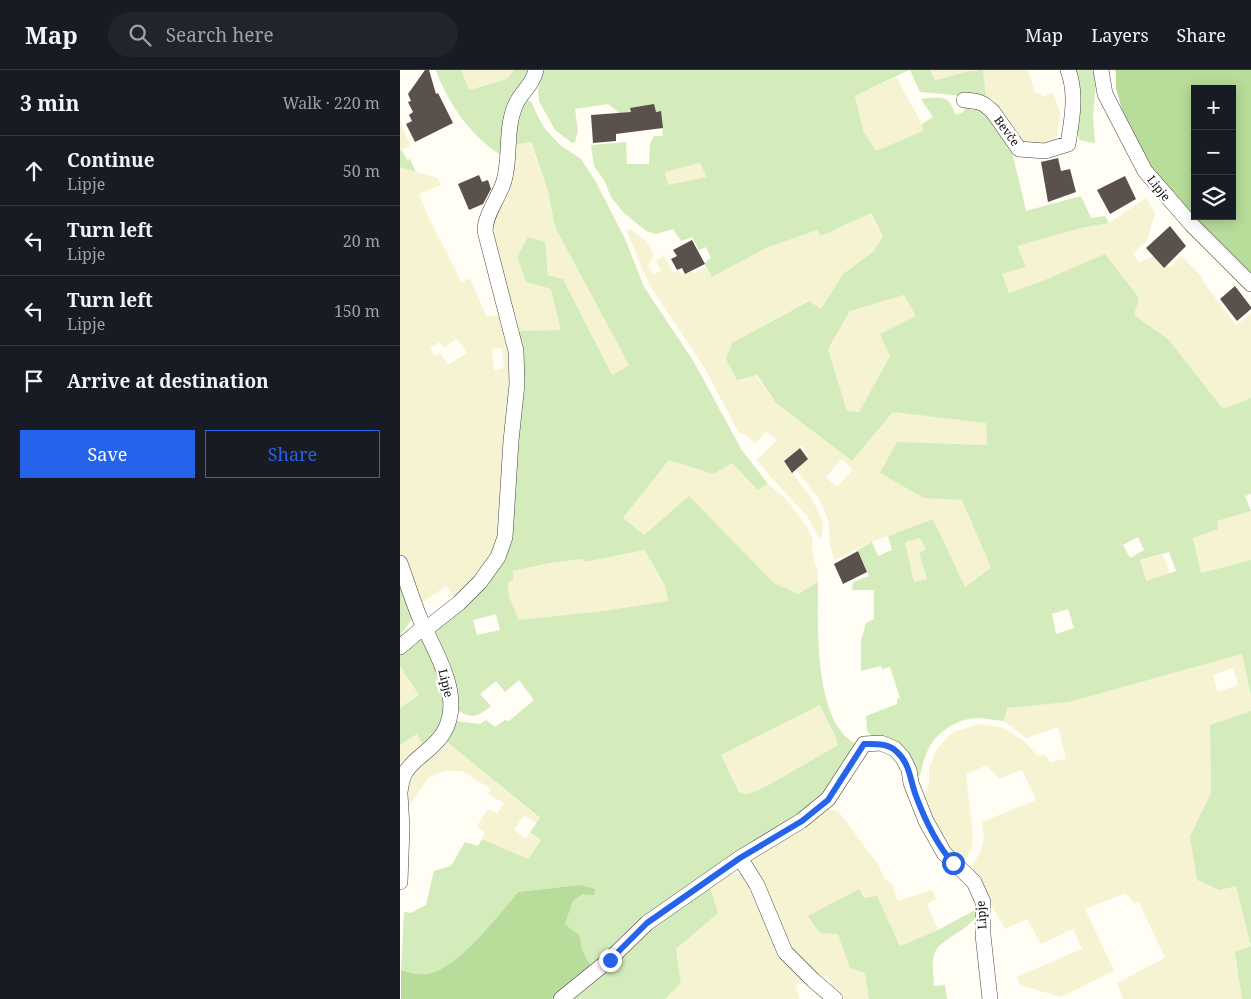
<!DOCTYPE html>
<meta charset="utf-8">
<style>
:root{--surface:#171b24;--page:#20242c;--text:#f1f3f6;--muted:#9ea1a6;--line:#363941;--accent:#2563eb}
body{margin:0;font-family:"Noto Serif",serif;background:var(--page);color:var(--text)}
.controls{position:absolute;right:15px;top:15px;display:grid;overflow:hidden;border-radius:0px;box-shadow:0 2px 12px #0003}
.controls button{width:45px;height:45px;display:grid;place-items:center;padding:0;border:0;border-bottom:1px solid var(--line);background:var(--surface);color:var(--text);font:25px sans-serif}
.stop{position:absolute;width:15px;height:15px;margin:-11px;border:4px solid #2563eb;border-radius:50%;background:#fff}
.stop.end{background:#2563eb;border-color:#fff;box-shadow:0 1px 5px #0008}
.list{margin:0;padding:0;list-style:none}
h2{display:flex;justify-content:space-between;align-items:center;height:65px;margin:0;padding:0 20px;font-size:21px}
h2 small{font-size:16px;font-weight:400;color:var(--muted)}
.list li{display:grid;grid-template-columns:32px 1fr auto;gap:15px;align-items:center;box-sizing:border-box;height:70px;padding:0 20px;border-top:1px solid var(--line)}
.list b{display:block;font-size:19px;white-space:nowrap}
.list p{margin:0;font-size:16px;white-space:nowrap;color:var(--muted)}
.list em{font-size:16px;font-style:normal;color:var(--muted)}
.actions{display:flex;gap:10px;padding:15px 20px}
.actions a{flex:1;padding:11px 0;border:1px solid var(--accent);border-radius:0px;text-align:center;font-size:18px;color:var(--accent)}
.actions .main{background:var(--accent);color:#fff}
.icon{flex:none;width:28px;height:28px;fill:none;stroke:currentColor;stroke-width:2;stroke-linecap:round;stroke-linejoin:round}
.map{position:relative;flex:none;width:851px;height:929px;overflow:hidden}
header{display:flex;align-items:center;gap:30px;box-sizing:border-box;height:70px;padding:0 25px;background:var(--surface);border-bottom:1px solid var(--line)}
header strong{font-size:24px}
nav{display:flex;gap:28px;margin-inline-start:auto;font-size:18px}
.search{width:350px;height:45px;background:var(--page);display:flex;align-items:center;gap:12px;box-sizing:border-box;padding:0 18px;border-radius:28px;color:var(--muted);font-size:19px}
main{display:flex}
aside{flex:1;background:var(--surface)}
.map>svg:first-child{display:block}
.farmland{fill:#f6f3d3;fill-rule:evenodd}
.green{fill:#d4ebbb;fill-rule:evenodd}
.forest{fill:#b8dc9a;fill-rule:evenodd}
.building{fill:#5a514c}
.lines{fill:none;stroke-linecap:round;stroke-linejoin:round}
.street-casing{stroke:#434343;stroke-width:16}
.street{stroke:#fff;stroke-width:15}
.route{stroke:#2563eb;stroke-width:6}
.labels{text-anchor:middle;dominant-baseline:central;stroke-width:5;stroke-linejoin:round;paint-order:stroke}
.street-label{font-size:12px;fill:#101010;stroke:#fff}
</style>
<header>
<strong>Map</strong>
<div class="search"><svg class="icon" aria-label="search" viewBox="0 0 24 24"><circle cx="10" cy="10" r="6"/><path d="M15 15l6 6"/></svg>Search here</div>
<nav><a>Map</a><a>Layers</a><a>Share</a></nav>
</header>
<main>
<aside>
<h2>3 min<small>Walk · 220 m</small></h2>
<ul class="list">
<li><svg class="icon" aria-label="ahead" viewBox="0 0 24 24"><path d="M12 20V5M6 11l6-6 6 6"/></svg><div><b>Continue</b><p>Lipje</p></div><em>50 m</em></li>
<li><svg class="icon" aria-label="left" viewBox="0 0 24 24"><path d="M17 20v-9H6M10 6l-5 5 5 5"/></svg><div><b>Turn left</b><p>Lipje</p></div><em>20 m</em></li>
<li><svg class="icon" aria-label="left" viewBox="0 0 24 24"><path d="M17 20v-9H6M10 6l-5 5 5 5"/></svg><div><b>Turn left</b><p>Lipje</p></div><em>150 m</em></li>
<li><svg class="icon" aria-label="arrive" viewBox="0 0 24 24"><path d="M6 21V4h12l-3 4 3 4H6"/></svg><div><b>Arrive at destination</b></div></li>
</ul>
<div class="actions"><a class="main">Save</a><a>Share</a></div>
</aside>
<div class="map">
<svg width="851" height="929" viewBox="0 0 851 929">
<rect width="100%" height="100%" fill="#fffdf4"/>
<path class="farmland" d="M61,0H114L107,9L68,20Z
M530,0H574L564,4L535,10Z
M583,0H628L635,23H640L642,27L653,23L660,42L657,67L651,72L643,74H623L613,60L595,31L586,27Z
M496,7L522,54L523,61L476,81L464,63L455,26Z
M0,50L10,76L0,81Z
M130,72L148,121L155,157L229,295L212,305L163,209L148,205L145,172L117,187L126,212L151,219L162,260L116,261L89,158L95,142L105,128L110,118L114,101L113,75Z
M300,93L308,107L268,116L265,102Z
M0,97L38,108L41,115L19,124L28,146L62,213L70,208L86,246L102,245L108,262L112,317L102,448L94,486L57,531L46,516L19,535L0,486ZM57,269L67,283L48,295L40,283L35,286L30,278L40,272L44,277ZM102,278L104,298L94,300L92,279Z
M746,128L755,143L747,171L733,183L739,193L755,185L770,197L781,186L801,206L804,213L836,255L851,244V328L823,339L768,269L734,245L629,217L609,223L602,204L626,197L616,176L681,158L709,153Z
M470,143L483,167L473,182L443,204L421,239L408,231L332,273L376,333L452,391L493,342L586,352L587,375L497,372L556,429L562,430L591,498L565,518L533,449L472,472L435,490L430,476L429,454L425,441L419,429L396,400L409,387L402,376L383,391L412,429L421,447L423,454L422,466L419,468L407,446L369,405L357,390L377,370L366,362L355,373L345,364L339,363L304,297L252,219L242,199L227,161L230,159L246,171L254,185L248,195L254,205L261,200L256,191L264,185L272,201L285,204L293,201L295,203L305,197L312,207L366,178L417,160L421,166ZM442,389L453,400L437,417L426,407Z
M504,225L517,246L490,286L459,342L447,341L428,279L450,241Z
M269,390L313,404L332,393L358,419L368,414L387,430L407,457L413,469L412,480L415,495L418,500V512L398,524L374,513L289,426L244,465L223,448Z
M851,441V490L801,503L793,468L817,459V451Z
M520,468L526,479L519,483L527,509L514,512L505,472Z
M246,480L265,516L268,531L203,541L119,550L109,527L108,513L113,509V501L150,493L183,489L185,492Z
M763,484L770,503L746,511L740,491Z
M842,584L851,625V641L810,655L811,723L790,766L836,816L851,876L835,882L842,929H723L717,913L765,888L739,832L734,833L726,823L685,839L714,901L661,927L620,915L617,907L682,879L673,859L641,874L627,849L605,859L573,803L574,793L581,780L584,768L582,752L636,730L622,700L599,709L587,695L566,704L573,767L571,780L566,788L558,793L544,775L522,730L529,715V698L538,677L553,662L580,654L603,658L624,671L638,686L645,685L650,692L666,689L658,657L626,668L604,651L607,638L669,632ZM833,598L838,615L817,622L813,605Z
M0,596L20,625L0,638Z
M420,635L434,664L438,675L365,717L347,724L339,722L321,685Z
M17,664L25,678L7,692L3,690L0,693V675Z
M46,671L140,749L136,753L124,745L114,760L126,769L130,762L141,770L128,789L82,769L85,763L77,756L88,739L97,744L104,733L88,724L91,719L62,701H44L28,708L6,740V711L11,703Z
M430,739L438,741L445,750L479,796L484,809L491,812L498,831L532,820L536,829L527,834L538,860L500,876L477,826L408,846L438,864L450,898L465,903L469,929H437L426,918L433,911L427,905L419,911L394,888L367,819L351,797L352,788L358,782L409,754Z
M340,803L349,810L410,912L396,914L399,929H265L281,913L276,879L318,843L310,817L329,804Z"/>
<path class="green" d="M36,0H61L69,20L107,9L114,0H128L117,19L102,86C71,66 48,34 36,0Z
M143,0H509L455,26L464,63L476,81L523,61L522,54L533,47L521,29C530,28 544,25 550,33C553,37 553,41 556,45L563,42L568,34L581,37L612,82L626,141L681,126L691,148L705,146L709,153L681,158L617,176L626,197L602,204L609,223C642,213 673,197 705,184L739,228L734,245L768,269L823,339L851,328V424L845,426L851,441L817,451L818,459L793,468L801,503L851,490V625L842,584L669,632L607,638L604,651C596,650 588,649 580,648C559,647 535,662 527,682C523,691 521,702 518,712L467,661L466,646L497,634V629L500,628L490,597L482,599L481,596L461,601V571L466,553L474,549V520H452L453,512L469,506L458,480L472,472L478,486L492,480L488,466L533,449L565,517L591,498L562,430L524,428L480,403L497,372L587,375L586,353L493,342L452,391L376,333L357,305L337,310L326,289L332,273L409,231L421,239L443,204L473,182L483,167L471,143L421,166L417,160L366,178L312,207L304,193L311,188L306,177L299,180L292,167L281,171L273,159L256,164L246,161L224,143L211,127L204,110L194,96L191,75L226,72L227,94H249L250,74L254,66H263L260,41L253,42L229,56L218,42L208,34L175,39L178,61L175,72L172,73L155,60L139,31L138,20ZM300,93L307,107L268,115L265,102ZM504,225L516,246L480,264L490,286L459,342L447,341L428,279L450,241ZM738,467L744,480L730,488L723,475ZM520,468L526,479L519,483L527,509L514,512L505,472ZM769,482L776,501L746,511L740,490ZM668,539L674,558L656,564L652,544Z
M510,0H530L535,10C550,7 569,0 583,0L586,27H576L520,22Z
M672,0H697L693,47L695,73L679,70L676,47L681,29Z
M126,28L132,33L139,49L146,60L160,75L181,89L196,112L226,171L244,217L294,292L341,379L368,414L358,420L332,393L313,404L269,390L223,448L244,465L289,426L374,513L398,524L418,512C418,554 413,652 456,674L429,724L192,898L182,880L180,866L165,854L173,831L183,824H194L179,815L118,822C100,844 58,897 31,903C21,906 11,903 1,900L4,842L11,843L26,835L34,801L51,796L65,772L78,776L82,769L128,789L141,770L130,762L140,748L46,671L53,660L55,651L80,654L86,650L95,657L105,650L109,651L134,630L119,610L105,622L96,611L80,624L91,636C78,646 74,650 59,641L34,564L40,556L95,500L116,261L161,260L151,219L126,212L117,187L128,167L145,172L148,205L163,209L212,305L229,295L155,157L148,121L131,72L113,75L116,51ZM245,480L265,516L268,531L203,541L119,550L109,527L108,513L113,510V501L150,493L183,489L185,492ZM96,544L100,560L77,565L73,550ZM420,635L434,664L438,675L365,717L347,724L339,722L321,685Z
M2,80L7,90L10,89L16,102L0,97V81Z
M0,512L12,549L0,566Z
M22,562L46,626L45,654L25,678L17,664L0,675V638L19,625L0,596V580Z
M851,641V929H842L835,882L851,876L836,816L820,820L797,810L790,766L811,723L810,655Z
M310,817L318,843L276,879L281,913L265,929H173L172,928L250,858Z
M459,819L464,828L477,826L500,876L538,860L577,839C579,856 545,866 536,880C530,890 534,905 534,916L545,915L547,929H469L465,903L450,898L438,864L420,863L408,846Z"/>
<path class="forest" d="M715,0H851V205L760,110L744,87L724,47L716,18V3ZM795,19H832V146H795Z
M179,815L195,819L194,825L183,824L173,831L165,854L180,866L182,880L192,898L152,929H1V900C11,903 21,906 31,903C58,897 100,844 118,822Z"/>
<path class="building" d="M25,0H29L36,24L38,23L53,53L15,72L6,54L12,51L9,45L13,42L8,32L11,31L8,24Z
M254,34L256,42L261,41L263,58L216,64V71L193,73L191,45L231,42L230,38Z
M658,88L661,101L670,99L676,122L648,132L641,92Z
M79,105L82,112L88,110L91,119L83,134L69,140L58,114Z
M725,106L736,129L710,144L697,120Z
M770,156L786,176L764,198L746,178Z
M292,170L305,194L285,204L282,198L277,200L271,189L277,186L273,180Z
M835,216L851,237V239L837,251L820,229Z
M400,378L408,389L392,403L384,391Z
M458,481L467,502L443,514L434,494Z"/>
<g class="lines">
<g class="street-casing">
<path id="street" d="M701,0L705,24L745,101L792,155L851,214
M564,30C579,31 583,32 593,42L619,79L645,81L668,74C672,50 677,23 668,0
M0,493C7,512 13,532 21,551C36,583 64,627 44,662C35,678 17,686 7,700C2,706 1,715 0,722
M0,577L19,561L26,559L59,533L80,512L98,487L105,467L111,371L117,314L116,281L85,161C85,144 99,128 104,111C111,87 105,60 115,36C120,23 133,15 136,0
M0,724L2,758L0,812
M340,788L357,815L385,882L413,910L435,929
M161,929L209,890L247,853L340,788L401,751L428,729L464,674L481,673L495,679L503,688L509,700L511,713L526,751L544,783L574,812L583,832V865L590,929"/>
</g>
<use href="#street" class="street"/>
</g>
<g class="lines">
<path class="route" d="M210,890L247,853L340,788L402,751L428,730L464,674C475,674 487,673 496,681C510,693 510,710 516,726C525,750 536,774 553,793"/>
</g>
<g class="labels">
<g class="street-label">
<text transform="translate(607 61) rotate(54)">Bevče</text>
<text transform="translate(759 118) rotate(51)">Lipje</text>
<text transform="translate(46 613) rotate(76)">Lipje</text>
<text transform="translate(581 845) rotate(-94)">Lipje</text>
</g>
</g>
</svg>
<div class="controls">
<button>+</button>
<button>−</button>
<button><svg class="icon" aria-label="layers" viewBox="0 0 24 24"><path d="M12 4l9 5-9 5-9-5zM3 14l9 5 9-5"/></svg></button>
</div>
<div class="stop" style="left:553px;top:793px"></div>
<div class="stop end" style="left:210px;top:890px"></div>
</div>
</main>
